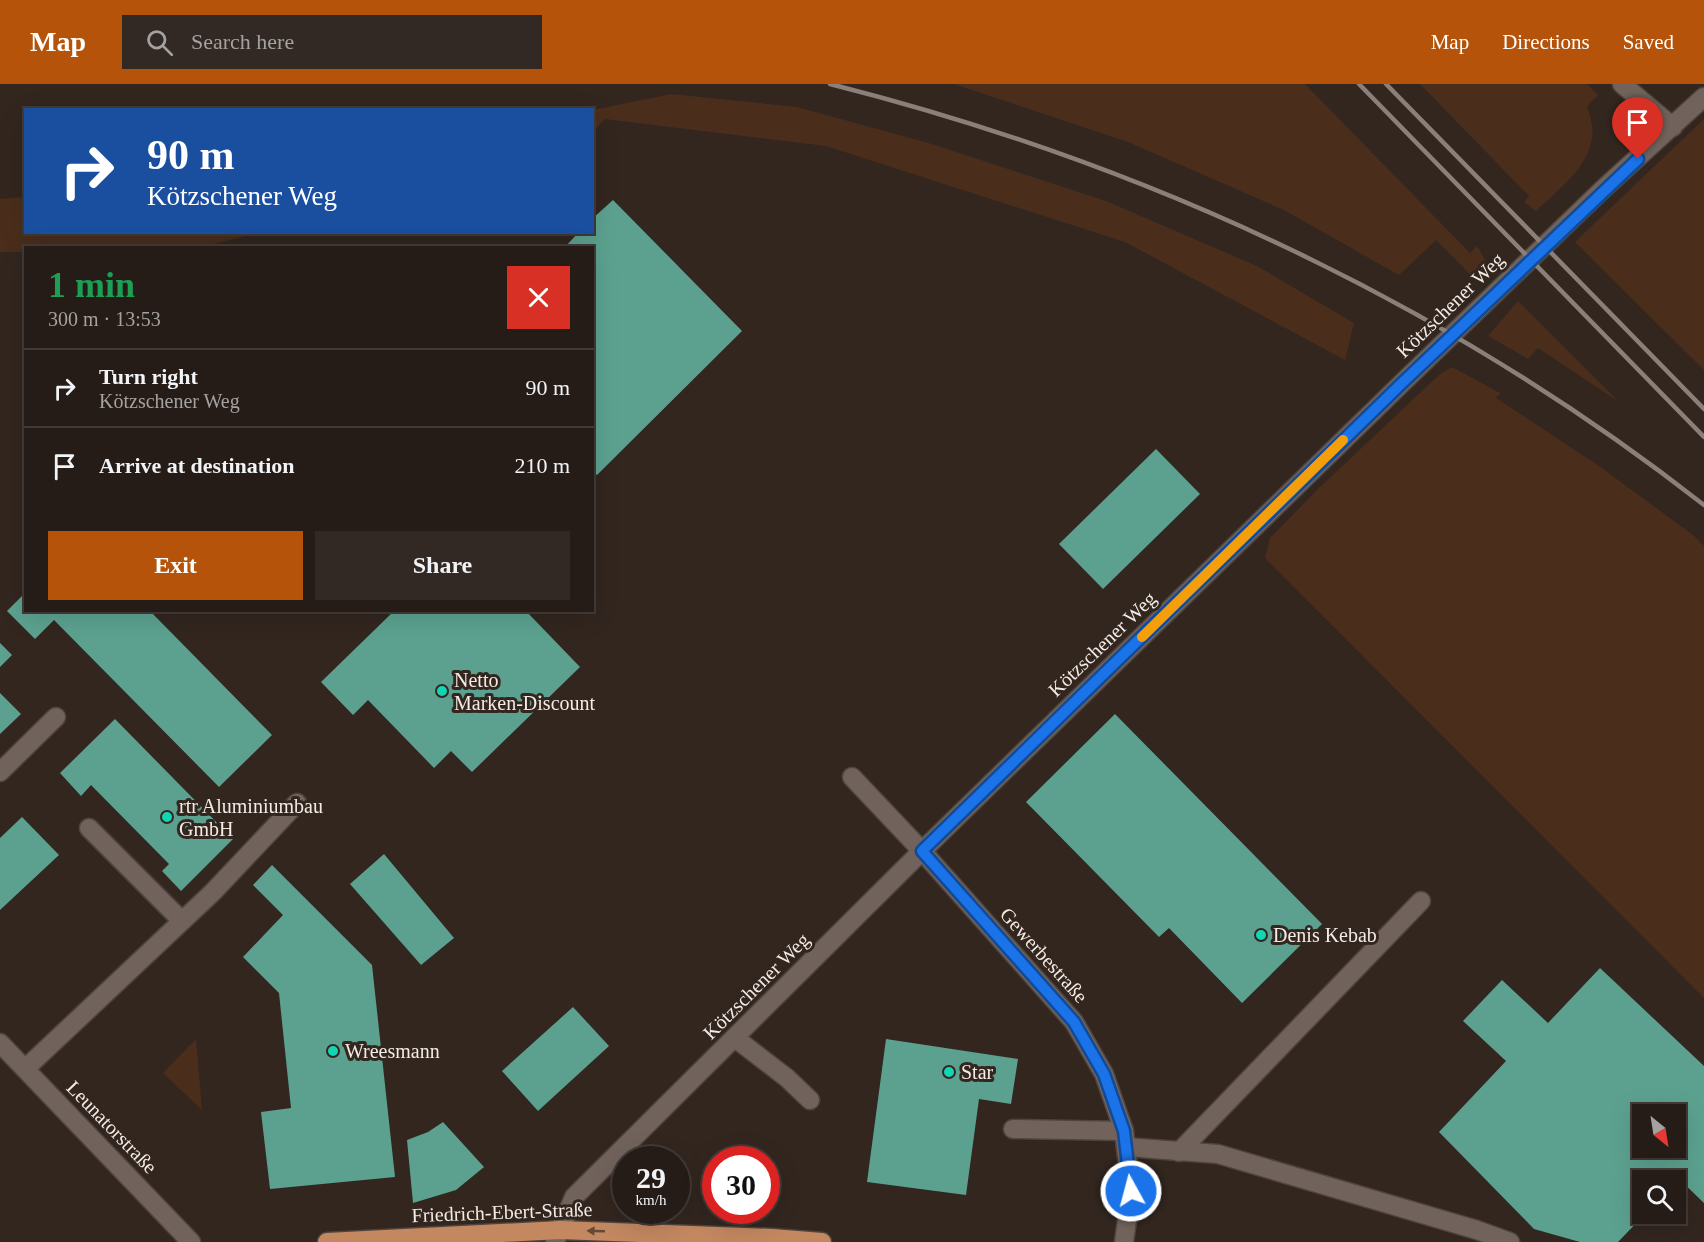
<!DOCTYPE html>
<html lang="en">
<head>
<meta charset="utf-8">
<style>
  :root { --surface:#261c17; --page:#322924; --text:#f1f3f6; --muted:#a4a1a1; --line:#423a36; --accent:#b45309 }
  body { margin:0; font-family:"Times New Roman",serif; background:var(--page); color:var(--text); height:100vh; display:flex; flex-direction:column; font-size:22px; white-space:nowrap }
  * { box-sizing:border-box; margin:0 }
  p { font-size:20px; color:var(--muted) }
  .icon { flex:none; width:33px; height:33px; fill:none; stroke:currentColor; stroke-width:2; stroke-linecap:round; stroke-linejoin:round }
  .map { position:relative; flex:1; overflow:hidden }
  .details { position:absolute; left:24px; top:162px; width:570px; height:366px; display:flex; flex-direction:column; background:var(--surface); border-radius:0px; box-shadow:0 6px 24px #0002,0 0 0 2px var(--line) }
  .details>* { flex:none }
  .top-card { position:absolute; left:24px; top:24px; width:570px; height:126px; border-radius:0px; box-shadow:0 6px 24px #0002,0 0 0 2px var(--line); background:#1a4fa0; color:#fff; overflow:hidden }
  .needle { width:39px; rotate:150deg }
  .buttons { position:absolute; left:1632px; top:1020px; display:grid; gap:12px }
  .buttons a { display:grid; place-items:center; width:54px; height:54px; border-radius:0px; background:var(--surface); box-shadow:0 6px 24px #0002,0 0 0 2px var(--line); font-size:30px }
  .speed { position:absolute; left:612px; top:1062px; display:flex; gap:12px; font-size:30px; font-weight:700; text-align:center }
  .speed>* { display:grid; place-content:center; width:78px; height:78px; border-radius:50%; background:var(--surface); box-shadow:0 6px 24px #0002,0 0 0 2px var(--line); line-height:1 }
  .speed small { font-size:15px; font-weight:400 }
  .speed .limit { border:9px solid #d22; background:#fff; color:#111 }
  .pin { position:absolute; display:grid; place-items:center; width:51px; height:51px; color:#fff; margin:-62px -26px; border-radius:50% 50% 50% 0; rotate:-45deg; box-shadow:0 0 6px #0007 }
  .pin .icon { rotate:45deg }
  .me { position:absolute; width:66px; margin:-33px; rotate:353deg; stroke-linejoin:round; filter:drop-shadow(0 0 4px #0008) }
  .turn { display:flex; align-items:center; gap:21px; height:126px; padding:0 24px; font-size:27px }
  .turn .icon { width:78px; height:78px; stroke-width:2.5 }
  .turn b { display:block; font-size:42px; line-height:51px }
  .round { display:grid; place-items:center; flex:none; width:63px; height:63px; border-radius:0px; background:var(--page) }
  .head { display:flex; align-items:center; justify-content:space-between; height:102px; padding:0 24px }
  h1 { font-size:36px; font-weight:800; line-height:45px; color:#1e9e55 }
  .primary-button { display:flex; gap:12px; margin-top:auto; padding:12px 24px }
  .primary-button a { flex:1; height:69px; border-radius:0px; background:var(--accent); color:#fff; font-size:24px; font-weight:800; line-height:69px; text-align:center }
  .primary-button a+a { background:var(--page); color:var(--text) }
  ul { padding:0; list-style:none }
  li { display:flex; align-items:center; gap:18px; height:78px; padding:0 24px; border-top:2px solid var(--line) }
  li div { flex:1 }
  li b { display:block; font-size:22px }
  li em { font-style:normal }
  header { display:flex; align-items:center; gap:36px; box-sizing:border-box; height:84px; padding:0 30px; background:var(--accent); color:#fff }
  header strong { font-size:28px }
  nav { display:flex; gap:33px; margin-inline-start:auto; font-size:21px }
  .search { width:420px; height:54px; background:var(--page); display:flex; align-items:center; gap:15px; box-sizing:border-box; padding:0 21px; border-radius:0px; color:var(--muted); font-size:22px }
  .map>svg:first-child { display:block }
  .green { fill:#4a2e1b }
  .building { fill:#5ca18f; fill-rule:evenodd }
  .lines { fill:none; stroke-linecap:round; stroke-linejoin:round }
  .minor-casing { stroke:#4e443d; stroke-width:21 }
  .major-casing { stroke:#4e443d; stroke-width:21 }
  .minor { stroke:#71635b; stroke-width:18 }
  .major { stroke:#c38860; stroke-width:18 }
  .rail { stroke:#8a7f79; stroke-width:4.5 }
  .oneway { fill:#654836 }
  .route-casing { stroke:#114b97; stroke-width:15 }
  .route { stroke:#1a73e8; stroke-width:10 }
  .slow { stroke:#f59e0b; stroke-width:10 }
  .poi-dot { fill:#12d5b4; stroke:#32261f; stroke-width:2 }
  .labels { text-anchor:middle; stroke-width:6; stroke-linejoin:round; paint-order:stroke }
  .street-label { font-size:20px; fill:#f4ebe6; stroke:#32261f }
  .poi-label { font-size:20px; fill:#f4ebe6; stroke:#32261f; text-anchor:start }
</style>
</head>
<body>
<header>
<strong>Map</strong>
<div class="search"><svg class="icon" aria-label="search" viewBox="0 0 24 24"><circle cx="10" cy="10" r="6"/><path d="M15 15l6 6"/></svg>Search here</div>
<nav><a>Map</a><a>Directions</a><a>Saved</a></nav>
</header>
<div class="map">
<svg width="1704" height="1158" viewBox="0 0 1704 1158">
  <rect width="100%" height="100%" fill="#32261f"/>
  <g class="green">
    <path d="M954 0H1305L1470 169 1477 162 1486 177 1472 192 1436 156 1399 191 1284 126 1128 58Z"/>
    <path d="M1420 0H1587L1598 11 1587 22C1590 32 1594 43 1592 54 1588 84 1557 107 1536 127L1524 118 1529 112Z"/>
    <path d="M671 10 797 23 932 60 1106 117 1257 182 1354 239 1345 276 1125 158 826 62 605 35 593 47V26Z"/>
    <path d="M1704 35V286L1575 158Z"/>
    <path d="M25 113 26 148 258 149 201 163 26 164 25 168H0V115Z"/>
    <path d="M1518 217 1619 318 1538 264 1528 275 1488 252Z"/>
    <path d="M1452 283 1500 309 1496 314 1599 382 1693 451 1704 462V914L1265 474 1270 454 1318 405 1440 290Z"/>
    <path d="M196 955 202 1026 163 989Z"/>
  </g>
  <g class="building">
    <path d="M613 116 742 247 597 391 592 386V164H564L579 148H592V135Z"/>
    <path d="M1156 365 1200 410 1103 505 1059 460Z"/>
    <path d="M26 508V526H149L272 651 219 703 54 536 35 555 7 527Z"/>
    <path d="M395 526H525L580 583 472 688 451 667 434 684 368 616 353 631 321 598Z"/>
    <path d="M0 559 12 571 0 583Z"/>
    <path d="M0 609 21 630 0 650Z"/>
    <path d="M1115 630 1322 840 1242 919 1169 844 1159 853 1026 718Z"/>
    <path d="M115 635 233 755 181 807 162 787 169 780 91 701 81 712 60 689Z"/>
    <path d="M22 733 59 771 0 826V754Z"/>
    <path d="M384 770 454 854 421 881 350 800Z"/>
    <path d="M272 781 372 881 395 1093 270 1105 261 1028 291 1024 279 909 243 873 283 831 253 801Z"/>
    <path d="M1600 884 1704 982V1119L1678 1094 1676 1096H1642V1130H1645L1618 1158H1580L1534 1145 1439 1048 1506 977 1463 937 1502 896 1548 939ZM1642 1030H1676V1064H1642Z"/>
    <path d="M573 923 609 962 538 1027 502 987Z"/>
    <path d="M886 955 1018 975 1011 1020 979 1015 966 1111 867 1098Z"/>
    <path d="M443 1038 484 1083 456 1106 413 1119 407 1056 428 1048Z"/>
  </g>
  <g class="lines">
    <defs>
      <g id="minor">
        <path d="M1622 0 1673 43"/>
        <path d="M0 688 56 633"/>
        <path d="M852 693 922 767 1074 938 1104 990 1124 1047 1131 1107 1124 1158"/>
        <path d="M89 744 182 837"/>
        <path d="M735 954 787 994 810 1016"/>
        <path d="M0 959 191 1158"/>
        <path d="M25 985 213 808 297 719"/>
        <path d="M1013 1045 1124 1047"/>
        <path d="M1126 1063 1218 1070 1477 1146 1510 1158"/>
        <path d="M1179 1068 1421 817"/>
        <path d="M555 1158 574 1113 922 767 1401 300 1602 106 1704 13"/>
      </g>
      <path id="major" d="M327 1158 560 1146 772 1154 822 1158"/>
    </defs>
    <use href="#minor" class="minor-casing"/>
    <use href="#major" class="major-casing"/>
    <use href="#minor" class="minor"/>
    <use href="#major" class="major"/>
    <g class="rail">
      <path d="M830 0C1147 80 1446 219 1704 421"/>
      <path d="M1359 0 1704 353"/>
      <path d="M1386 0 1704 325"/>
    </g>
  </g>
  <defs><path id="oneway-solid" d="M-6-.8H1V-3.2L6.5 0L1 3.2V.8H-6Z" transform="scale(1.5)"/></defs>
  <use class="oneway" href="#oneway-solid" transform="translate(596 1147) rotate(-178)"/>
  <g class="lines">
    <defs>
      <path id="route" d="M1131 1107 1124 1047 1104 990 1074 938 922 767 1401 300 1638 75"/>
    </defs>
    <use href="#route" class="route-casing"/>
    <use href="#route" class="route"/>
    <path class="slow" d="M1142 553 1343 356"/>
  </g>
  <g class="poi-dot">
    <circle cx="442" cy="607" r="6"/>
    <circle cx="167" cy="733" r="6"/>
    <circle cx="1261" cy="851" r="6"/>
    <circle cx="333" cy="967" r="6"/>
    <circle cx="949" cy="988" r="6"/>
  </g>
  <g class="labels">
    <g class="street-label">
      <text transform="translate(1450 221) rotate(-44)" y="7">Kötzschener Weg</text>
      <text transform="translate(1102 560) rotate(-44)" y="7">Kötzschener Weg</text>
      <text transform="translate(1044 871) rotate(48)" y="7">Gewerbestraße</text>
      <text transform="translate(756 902) rotate(-45)" y="7">Kötzschener Weg</text>
      <text transform="translate(112 1043) rotate(46)" y="7">Leunatorstraße</text>
      <text transform="translate(502 1128) rotate(-2)" y="7">Friedrich-Ebert-Straße</text>
    </g>
    <g class="poi-label">
      <text x="454" y="603">Netto<tspan x="454" dy="23">Marken-Discount</tspan></text>
      <text x="179" y="729">rtr Aluminiumbau<tspan x="179" dy="23">GmbH</tspan></text>
      <text x="1273" y="858">Denis Kebab</text>
      <text x="345" y="974">Wreesmann</text>
      <text x="961" y="995">Star</text>
    </g>
  </g>
</svg>
<div class="buttons">
<a><svg class="needle" viewBox="-14 -14 28 28"><path d="M0-13l5 13h-10z" fill="#e53935"/><path d="M0 13l5-13h-10z" fill="#a4a1a1"/></svg></a>
<a><svg class="icon" aria-label="search" viewBox="0 0 24 24"><circle cx="10" cy="10" r="6"/><path d="M15 15l6 6"/></svg></a>
</div>
<div class="speed"><div>29<small>km/h</small></div><div class="limit">30</div></div>
<div class="pin" style="left:1638px;top:75px;background:#d93025"><svg class="icon" aria-label="arrive" viewBox="0 0 24 24"><path d="M6 21V4h12l-3 4 3 4H6"/></svg></div>
<svg class="me" style="left:1131px;top:1107px" viewBox="-20 -20 40 40"><circle r="17" fill="#1a73e8" stroke="#fff" stroke-width="3"/><path d="M0-11L8 9 0 5-8 9z" fill="#fff"/></svg>
<div class="top-card">
<div class="turn"><svg class="icon" aria-label="right" viewBox="0 0 24 24"><path d="M7 20v-9h11M14 6l5 5-5 5"/></svg><div><b>90 m</b>Kötzschener Weg</div></div>
</div>
<section class="details">
<div class="head"><div><h1>1 min</h1><p>300 m · 13:53</p></div><a class="round" style="background:#d93025;color:#fff"><svg class="icon" aria-label="close" viewBox="0 0 24 24"><path d="M6 6l12 12M18 6L6 18"/></svg></a></div>
<ul>
<li><svg class="icon" aria-label="right" viewBox="0 0 24 24"><path d="M7 20v-9h11M14 6l5 5-5 5"/></svg><div><b>Turn right</b><p>Kötzschener Weg</p></div><em>90 m</em></li>
<li><svg class="icon" aria-label="arrive" viewBox="0 0 24 24"><path d="M6 21V4h12l-3 4 3 4H6"/></svg><div><b>Arrive at destination</b></div><em>210 m</em></li>
</ul>
<div class="primary-button"><a>Exit</a><a>Share</a></div>
</section>
</div>
</body>
</html>
